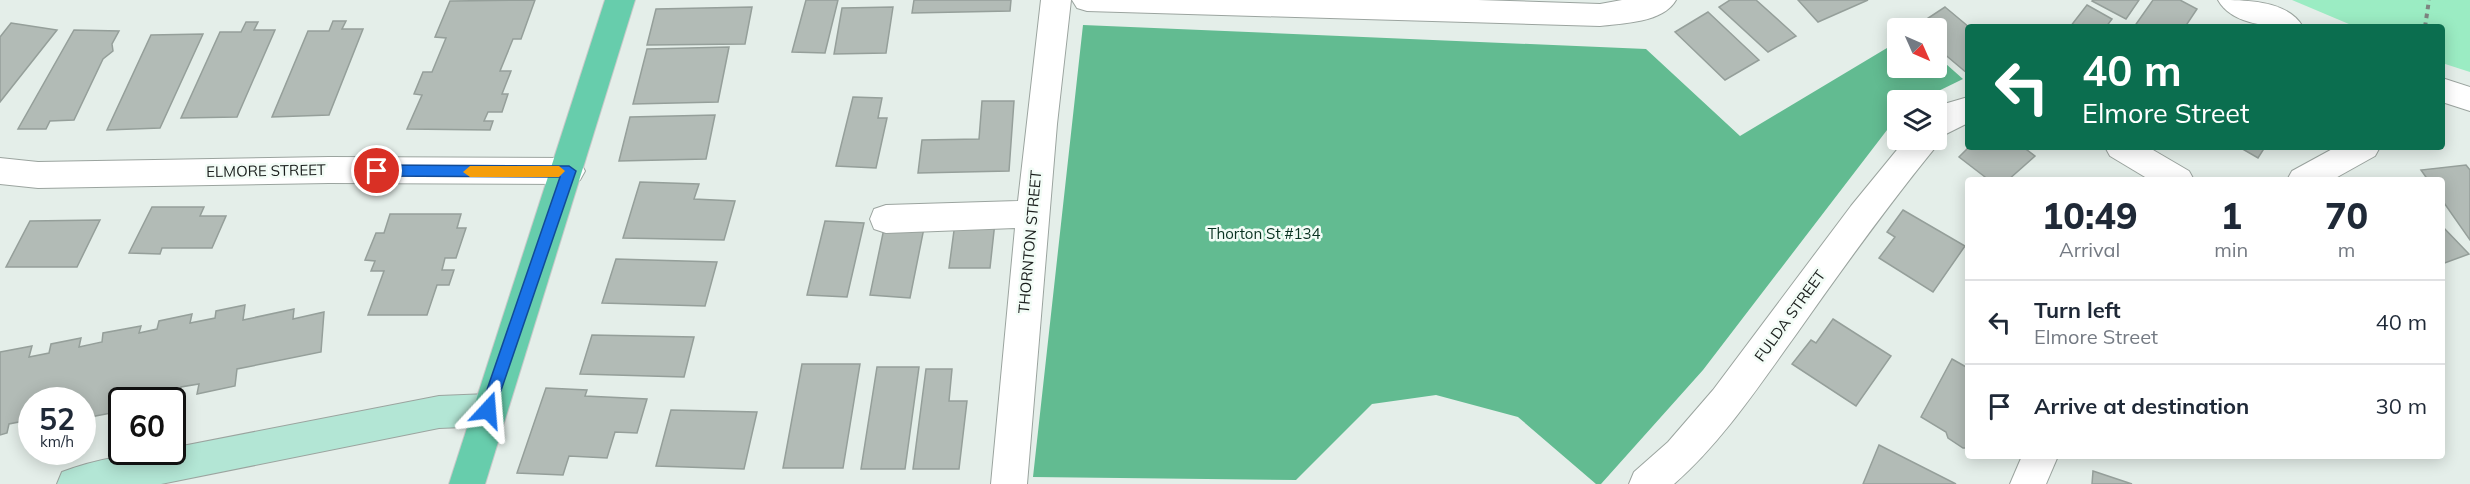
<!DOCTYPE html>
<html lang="en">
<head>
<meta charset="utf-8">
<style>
  :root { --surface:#fff; --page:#f2f2f3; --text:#1f2937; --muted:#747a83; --line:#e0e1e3 }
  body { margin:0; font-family:Mulish,sans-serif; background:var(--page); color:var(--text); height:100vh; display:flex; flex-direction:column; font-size:22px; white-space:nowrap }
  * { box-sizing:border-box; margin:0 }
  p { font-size:20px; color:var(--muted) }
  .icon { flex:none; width:33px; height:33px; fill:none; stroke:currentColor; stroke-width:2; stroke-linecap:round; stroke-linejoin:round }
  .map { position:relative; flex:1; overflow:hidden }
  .details { position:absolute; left:1965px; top:177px; width:480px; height:282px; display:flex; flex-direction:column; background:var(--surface); border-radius:6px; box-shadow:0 3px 15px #0003 }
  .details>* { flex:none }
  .hud { position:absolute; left:1965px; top:24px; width:480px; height:126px; border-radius:6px; box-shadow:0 3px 15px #0003; background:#0b6e4f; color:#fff; overflow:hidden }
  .needle { width:39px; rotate:135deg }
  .controls { position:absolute; left:1887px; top:18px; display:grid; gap:12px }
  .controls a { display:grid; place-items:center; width:60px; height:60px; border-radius:6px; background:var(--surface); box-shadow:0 3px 15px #0003; font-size:30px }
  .speed { position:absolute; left:18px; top:387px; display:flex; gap:12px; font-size:30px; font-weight:700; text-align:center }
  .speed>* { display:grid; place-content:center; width:78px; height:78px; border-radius:50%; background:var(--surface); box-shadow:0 3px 15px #0003; line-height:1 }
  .speed small { font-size:15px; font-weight:400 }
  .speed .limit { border:3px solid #111; border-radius:9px; background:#fff; color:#111 }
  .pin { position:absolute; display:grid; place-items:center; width:51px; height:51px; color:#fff; margin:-26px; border:3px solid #fff; border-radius:50%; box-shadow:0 2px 6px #0007 }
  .me { position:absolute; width:66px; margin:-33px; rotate:19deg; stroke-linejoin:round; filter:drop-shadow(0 0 4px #0008) }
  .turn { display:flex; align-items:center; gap:21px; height:126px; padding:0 18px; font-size:27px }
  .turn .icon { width:78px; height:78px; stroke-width:2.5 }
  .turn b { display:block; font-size:42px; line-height:51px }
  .eta { display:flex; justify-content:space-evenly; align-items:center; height:102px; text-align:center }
  .eta b { font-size:36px; font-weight:800; line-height:42px }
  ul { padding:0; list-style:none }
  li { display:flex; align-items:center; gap:18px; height:84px; padding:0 18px; border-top:2px solid var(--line) }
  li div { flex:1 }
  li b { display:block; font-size:22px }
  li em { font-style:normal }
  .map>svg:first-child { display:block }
  .green { fill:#9becc3 }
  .forest { fill:#62bb91 }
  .building { fill:#b2bbb6; stroke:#959f9a; stroke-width:1.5 }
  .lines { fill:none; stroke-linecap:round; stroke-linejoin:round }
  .minor-casing { stroke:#9ba49f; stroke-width:2 }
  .secondary-casing { stroke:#9ba49f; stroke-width:2 }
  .primary-casing { stroke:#c8c9c9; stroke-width:2 }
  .path { stroke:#7d8480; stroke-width:4; stroke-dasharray:4.5 4.5; stroke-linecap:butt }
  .minor { fill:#fff; fill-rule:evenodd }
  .secondary { fill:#b3e6d5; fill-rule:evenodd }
  .primary { fill:#67cdac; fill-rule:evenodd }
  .route { fill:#1a73e8; stroke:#114b97; stroke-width:1.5 }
  .slow { fill:#f59e0b }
  .labels { text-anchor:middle; stroke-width:5; stroke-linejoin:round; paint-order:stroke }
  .street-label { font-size:15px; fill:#1a1e1c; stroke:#f2fcf6 }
  .park-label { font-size:15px; fill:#093221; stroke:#f2fcf6 }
</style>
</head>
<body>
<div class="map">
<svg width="2470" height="484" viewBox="0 0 2470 484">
  <rect width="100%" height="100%" fill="#e4eee9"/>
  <path class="green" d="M2292 0H2470V72L2442 63V27H2356Z"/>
  <path class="forest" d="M1083 25 1646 49 1740 136 1897 42 1898 68H1936L1937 56 1963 79 1920 100H1898L1897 117 1703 370 1601 484H1596L1518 417 1436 395 1372 404 1296 480 1033 477Z"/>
  <g class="building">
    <path d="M535 0 521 39H513L500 71H511L502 94H508L502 112H488L484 121H493L490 130 407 129 422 95 414 94 423 72H432L446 38 435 37 450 1Z"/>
    <path d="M806 0H838L825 53 792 52Z"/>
    <path d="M914 0H1011L1010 11 912 13Z"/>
    <path d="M1730 0H1756L1796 36 1768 52 1719 7Z"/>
    <path d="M1798 0H1868L1818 22Z"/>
    <path d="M2139 0 2126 19 2092 1 2093 0Z"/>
    <path d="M2153 0H2180L2197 9 2185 27H2134Z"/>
    <path d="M2087 5 2112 19 2106 27H2070Z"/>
    <path d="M752 7 745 44 647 45 656 9Z"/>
    <path d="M893 7 886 53 834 54 842 8Z"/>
    <path d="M1945 7 1969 27 1968 74 1936 47V28H1913Z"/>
    <path d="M1708 12 1759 60 1725 80 1675 32Z"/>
    <path d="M333 21H346L342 29H363L329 115 272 117 308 31H329Z"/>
    <path d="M246 22H258L254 30H275L237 117 181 118 220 32H241Z"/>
    <path d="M11 23 57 30 0 102V37Z"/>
    <path d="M74 30 119 31 112 44 113 51 103 59 74 120 50 121 46 129H18Z"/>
    <path d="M203 34 160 128 107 130 151 35Z"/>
    <path d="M729 47 718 102 633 104 647 49Z"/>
    <path d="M853 97 882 98 878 118H887L876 168 836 166Z"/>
    <path d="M982 101H1014L1009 171 918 173 922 140 979 139Z"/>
    <path d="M715 115 706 159 619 161 630 117Z"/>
    <path d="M1969 147H2023L2035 156 2008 180H1989L1959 157Z"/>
    <path d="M2239 147H2265L2258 158Z"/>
    <path d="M2466 165 2470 170V240L2442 200V180H2428L2421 170Z"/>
    <path d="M640 182 699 184 694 199 735 201 724 240 623 238Z"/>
    <path d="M152 207H204L200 216H226L212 248H162L160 254 129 253Z"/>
    <path d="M1903 210 1965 246 1933 292 1879 258 1895 237 1887 232Z"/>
    <path d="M390 214H461L457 228H466L456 258H445L442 270H454L449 285H437L427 315H368L384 271H371L375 261 365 260 376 233H384Z"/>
    <path d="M886 219 925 223 910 298 870 295Z"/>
    <path d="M100 220 77 267H6L30 221Z"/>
    <path d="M825 221 864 223 847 297 807 295Z"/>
    <path d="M995 222 990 268H949L955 223Z"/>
    <path d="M2442 226 2469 254 2442 264Z"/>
    <path d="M616 259 717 262 705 306 602 303Z"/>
    <path d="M245 305 243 320 294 309 293 319 324 312 321 352 237 369 235 386 197 394 199 384 181 387 180 399 171 400H142L143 395 126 399 122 400V411L85 418 87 407 82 408V400H32V429L27 430 29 420 9 424 7 433 0 435V352L32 346 29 357 49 353 51 344 81 338 79 347 102 342 103 333 141 326 139 333 157 329 159 321 192 314 190 323 215 318 216 311Z"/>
    <path d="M1833 319 1891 356 1856 406 1792 364 1811 340 1816 343Z"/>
    <path d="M592 335 694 337 684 377 580 374Z"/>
    <path d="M1952 359 1968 368V448H1963L1948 438 1946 432 1921 417Z"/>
    <path d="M802 364H860L843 468H783Z"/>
    <path d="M877 367H919L905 469H861Z"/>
    <path d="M926 369H952L949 401H967L959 469H913Z"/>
    <path d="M546 388 587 390 585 396 647 399 637 433 615 432 607 458 569 456 563 475 517 473Z"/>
    <path d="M671 410 757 412 744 469 656 466Z"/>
    <path d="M1879 445 1956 484H1863Z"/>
    <path d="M2093 471 2132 484H2092Z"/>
  </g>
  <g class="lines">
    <defs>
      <g id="minor">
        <path d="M1041 0H1071L1057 124 1027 484H991L1015 228 886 233 874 229 870 219 874 209 886 205 1018 201Z"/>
        <path d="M1072 0H1478L1600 4 1622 0H1676C1663 23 1623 23 1600 26L1087 11 1077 8Z"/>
        <path d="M2218 0C2245 0 2288 0 2303 27 2276 27 2233 27 2218 0Z"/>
        <path d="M2442 78 2470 87V111L2442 102Z"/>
        <path d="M1968 97V123L1938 138 1934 149C1885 209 1840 272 1795 336 1758 387 1722 442 1674 484H1629L1634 472 1668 442 1713 390 1851 206 1905 140H1936V109L1944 104Z"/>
        <path d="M2105 147H2148L2189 171 2194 180H2150L2110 156Z"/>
        <path d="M2336 147H2380L2375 156 2332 180H2287L2292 171Z"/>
        <path d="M329 157 569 158 580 162 585 171 580 180 569 184 329 183 38 188 0 184V158L38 162Z"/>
        <path d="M2022 456H2058L2046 484H2010Z"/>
      </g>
      <path id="secondary" d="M488 394 501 398 506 410 501 422 488 426 439 428 161 484H57L62 472C95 459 137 452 172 452V448L439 396Z"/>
      <path id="primary" d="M605 0H635L485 484H449Z"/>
    </defs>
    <use href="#minor" class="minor-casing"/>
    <use href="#secondary" class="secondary-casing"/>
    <use href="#primary" class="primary-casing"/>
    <path class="path" d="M2425 27 2429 0"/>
    <use href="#minor" class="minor"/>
    <use href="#secondary" class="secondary"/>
    <use href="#primary" class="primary"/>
  </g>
  <path class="route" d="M377 165 569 166 576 171 493 414 488 416 480 410 560 177 377 176 370 171Z"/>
  <path class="slow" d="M470 166H559L565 171 559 177H470L463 172Z"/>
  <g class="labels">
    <g class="street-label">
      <text transform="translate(266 171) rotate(-1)" y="5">ELMORE STREET</text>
      <text transform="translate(1030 242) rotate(-85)" y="5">THORNTON STREET</text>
      <text transform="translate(1790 316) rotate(-54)" y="5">FULDA STREET</text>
    </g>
    <g class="park-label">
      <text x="1264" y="239">Thorton St #134</text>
    </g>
  </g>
</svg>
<div class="controls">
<a><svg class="needle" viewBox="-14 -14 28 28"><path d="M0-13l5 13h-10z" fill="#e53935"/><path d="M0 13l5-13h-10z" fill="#747a83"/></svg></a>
<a><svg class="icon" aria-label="layers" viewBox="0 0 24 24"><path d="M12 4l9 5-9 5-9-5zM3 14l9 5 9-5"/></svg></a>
</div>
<div class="speed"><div>52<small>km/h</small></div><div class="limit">60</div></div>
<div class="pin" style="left:377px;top:171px;background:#d93025"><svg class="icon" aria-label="arrive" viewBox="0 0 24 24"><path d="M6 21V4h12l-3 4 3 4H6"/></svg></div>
<svg class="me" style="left:488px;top:410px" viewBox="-20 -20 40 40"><path d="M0-17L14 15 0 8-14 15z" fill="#1a73e8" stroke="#fff" stroke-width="4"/></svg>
<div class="hud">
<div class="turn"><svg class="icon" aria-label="left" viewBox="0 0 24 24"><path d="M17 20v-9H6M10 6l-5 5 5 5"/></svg><div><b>40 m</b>Elmore Street</div></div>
</div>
<section class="details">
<div class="eta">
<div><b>10:49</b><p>Arrival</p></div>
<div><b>1</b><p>min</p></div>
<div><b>70</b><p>m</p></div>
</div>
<ul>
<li><svg class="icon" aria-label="left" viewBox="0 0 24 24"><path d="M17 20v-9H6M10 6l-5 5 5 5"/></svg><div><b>Turn left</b><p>Elmore Street</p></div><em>40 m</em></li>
<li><svg class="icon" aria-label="arrive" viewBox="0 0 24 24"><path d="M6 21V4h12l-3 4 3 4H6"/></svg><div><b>Arrive at destination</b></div><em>30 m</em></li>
</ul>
</section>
</div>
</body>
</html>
